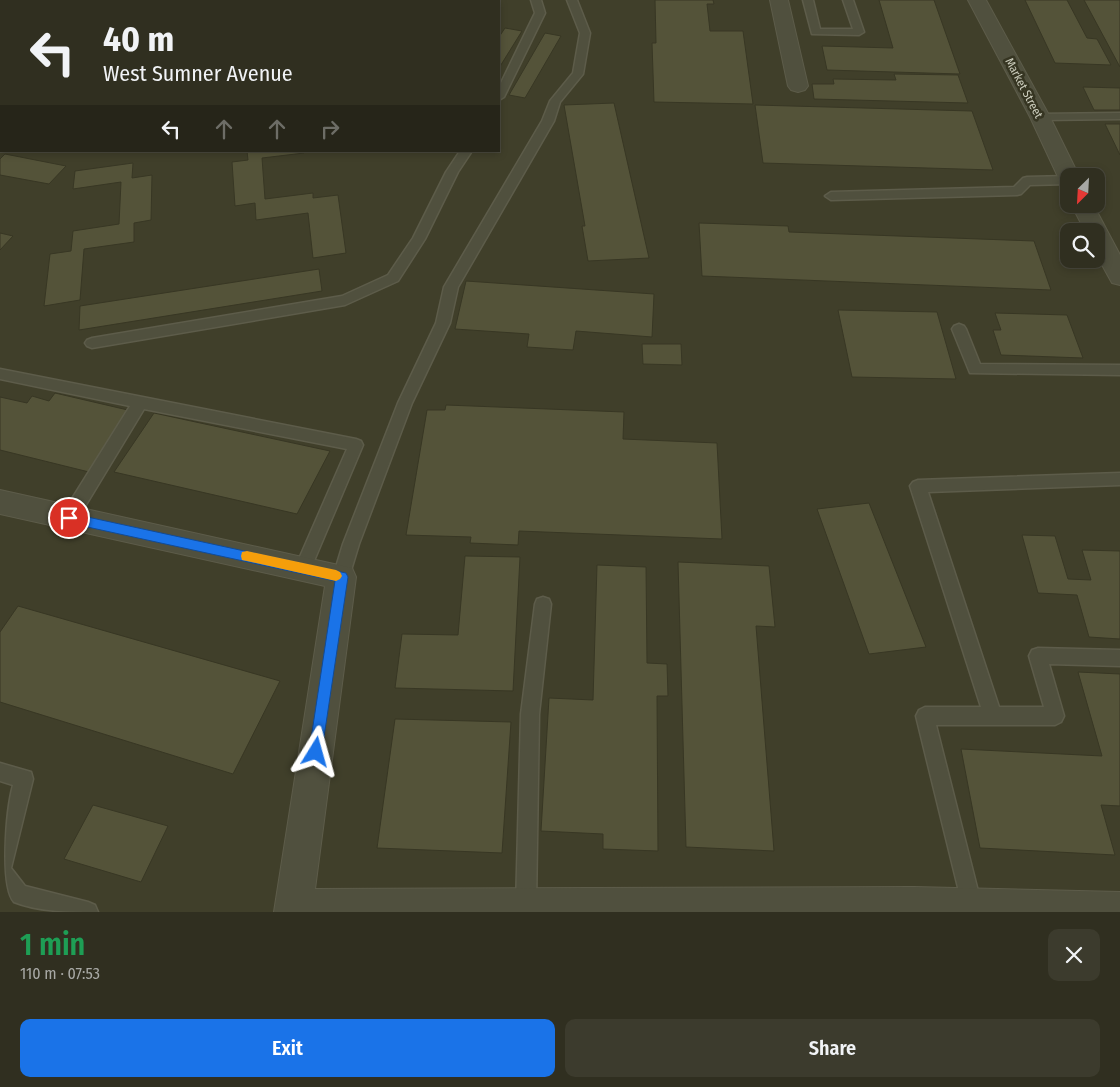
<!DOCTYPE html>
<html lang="en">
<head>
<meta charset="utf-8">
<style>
  :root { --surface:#302f20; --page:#3c3b2d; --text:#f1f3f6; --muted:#a8a9a5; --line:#4b4a3e; --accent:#1a73e8 }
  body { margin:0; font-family:"Fira Sans Condensed",sans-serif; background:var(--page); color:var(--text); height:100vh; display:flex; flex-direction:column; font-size:19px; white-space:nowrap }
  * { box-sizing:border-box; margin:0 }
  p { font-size:16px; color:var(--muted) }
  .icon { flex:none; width:28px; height:28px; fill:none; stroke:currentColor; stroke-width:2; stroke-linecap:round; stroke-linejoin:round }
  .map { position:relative; height:912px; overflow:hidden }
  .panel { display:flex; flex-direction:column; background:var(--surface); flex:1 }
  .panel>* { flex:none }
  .hud { position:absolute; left:0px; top:0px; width:500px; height:152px; box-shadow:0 2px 8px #0003,0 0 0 1px var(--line); background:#302f20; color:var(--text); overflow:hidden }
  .needle { width:32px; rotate:204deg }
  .buttons { position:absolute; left:1060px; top:168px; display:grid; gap:10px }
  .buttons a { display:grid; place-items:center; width:45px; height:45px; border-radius:10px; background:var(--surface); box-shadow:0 2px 8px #0003,0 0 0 1px var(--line); font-size:25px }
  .pin { position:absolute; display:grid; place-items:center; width:42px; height:42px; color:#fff; margin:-21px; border:2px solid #fff; border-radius:50%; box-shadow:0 1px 5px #0007 }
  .me { position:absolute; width:55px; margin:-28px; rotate:8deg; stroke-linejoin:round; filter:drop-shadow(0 0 4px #0008) }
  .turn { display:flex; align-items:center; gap:18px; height:105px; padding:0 20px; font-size:22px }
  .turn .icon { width:65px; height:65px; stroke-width:2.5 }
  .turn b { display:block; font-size:35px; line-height:42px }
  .lanes { display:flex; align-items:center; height:48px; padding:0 20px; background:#0003; justify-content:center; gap:25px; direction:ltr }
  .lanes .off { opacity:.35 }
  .round { display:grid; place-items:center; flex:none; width:52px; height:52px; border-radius:10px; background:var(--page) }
  .summary { display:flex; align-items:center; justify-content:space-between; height:85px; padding:0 20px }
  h1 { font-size:30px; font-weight:600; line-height:38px; color:#1e9e55 }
  .button { display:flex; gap:10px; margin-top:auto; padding:10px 20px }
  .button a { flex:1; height:58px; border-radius:10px; background:var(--accent); color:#fff; font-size:20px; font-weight:600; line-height:58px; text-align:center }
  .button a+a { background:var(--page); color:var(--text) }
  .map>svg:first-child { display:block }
  .building { fill:#545339; stroke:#383724 }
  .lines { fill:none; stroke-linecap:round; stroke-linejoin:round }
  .lane-casing { stroke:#5d5c4a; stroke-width:3 }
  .street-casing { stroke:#5d5c4a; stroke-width:2 }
  .lane { fill:#50503e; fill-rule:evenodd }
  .street { fill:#50503e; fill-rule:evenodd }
  .route { fill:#1a73e8; stroke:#114b97 }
  .slow { fill:#f59e0b }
  .labels { text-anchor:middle; stroke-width:5; stroke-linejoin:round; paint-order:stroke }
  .far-street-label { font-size:12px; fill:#cacbbb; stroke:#363522 }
</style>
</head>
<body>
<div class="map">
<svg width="1120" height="912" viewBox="0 0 1120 912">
  <rect width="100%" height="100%" fill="#403f2a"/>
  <g class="building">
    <path d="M655 0H713L714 4H707L710 31H743L753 104 654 102 652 43H656Z"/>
    <path d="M879 0H934L960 74 827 70 822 46 893 48Z"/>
    <path d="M1025 0H1067L1087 38 1097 39 1111 65 1055 63Z"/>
    <path d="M1084 0H1120V67Z"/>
    <path d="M505 28 522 31 499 68V37Z"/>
    <path d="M545 33 561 36 525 98 509 95Z"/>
    <path d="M894 74 958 75 968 103 814 99 812 84H834L833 79 896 80Z"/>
    <path d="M1083 87 1120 88V110H1094Z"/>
    <path d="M614 103 649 258 588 261 582 226H585L564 105Z"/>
    <path d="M755 105 972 111 993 170 763 163Z"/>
    <path d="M1105 124H1120V155Z"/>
    <path d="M247 151H304V153L262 158 265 199 313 193V198L338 195 346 253 313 258 308 213 256 220 255 203 235 206 232 162 248 160Z"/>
    <path d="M5 154 66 166 49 184 0 175V159Z"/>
    <path d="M133 163 132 178 152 175 151 220 134 223V242L84 249 80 300 44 306 50 254 71 251 73 231 119 224 121 182 73 189 75 171Z"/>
    <path d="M699 223 788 226 789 232 1034 241 1051 290 702 276Z"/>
    <path d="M0 233 13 236 0 250Z"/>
    <path d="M319 269 322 291 79 330 80 306Z"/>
    <path d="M466 281 654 294 652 337 576 331 573 350 527 347 529 334 455 329Z"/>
    <path d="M838 310 937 312 956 379 852 377Z"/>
    <path d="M995 313 1067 315 1083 358 1001 355 993 330H1001Z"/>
    <path d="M642 344H681L682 365 643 364Z"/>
    <path d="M55 393 132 411 89 472 0 450V397L27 403 32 396 49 401Z"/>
    <path d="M446 405 624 412 623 439 717 443 722 539 519 531 518 545 470 543 471 537 406 535 427 410H445Z"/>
    <path d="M154 413 330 451 297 514 114 472Z"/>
    <path d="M869 503 926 647 869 654 817 509Z"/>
    <path d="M1022 535 1055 536 1068 579 1091 580 1082 550 1120 551V639L1089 637 1077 595 1038 593Z"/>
    <path d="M465 556 520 557 513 691 395 688 402 634 458 635Z"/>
    <path d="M678 562 769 566 775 627 756 626 774 851 686 847Z"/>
    <path d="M597 565 646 567 647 663 667 664 668 696H657L658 851 603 849V834L541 831 549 698 593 700Z"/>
    <path d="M18 606 280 681 233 774 0 702V632Z"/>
    <path d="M1078 672 1120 674V806L1101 805 1115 855 980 848 961 749 1102 756Z"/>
    <path d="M395 719 511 722 502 853 377 848Z"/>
    <path d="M93 805 168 826 141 882 64 859Z"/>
  </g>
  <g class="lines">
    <defs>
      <g id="lane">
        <path d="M531 0H541L545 13 504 97 499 100V87L535 13Z"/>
        <path d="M567 0H577L590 33 583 74 560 102 554 121 458 287 450 323 412 403 359 544 349 577 347 582 341 584 335 582 333 577 343 544 398 403 436 323 444 287 542 121 550 101 573 73 580 33Z"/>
        <path d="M803 0H813L820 29H853L843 0H853L864 32 859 35 812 34Z"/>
        <path d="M1120 113V119L1040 120 1034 117 1040 114Z"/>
        <path d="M460 151H472L458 172 425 239 398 281 345 305 92 348 87 346 85 343 87 340 92 338 342 296 388 275 413 238 446 172Z"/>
        <path d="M1069 176V184L1030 185 1021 194 1017 195 831 200 825 196 831 192 1014 187 1023 178 1027 177Z"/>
        <path d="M959 324 964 326 966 329 980 364 1120 365V375L970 373 952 329 954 326Z"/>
        <path d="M0 369 356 439 361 441 363 445 311 568 309 573 303 575 297 573 295 568 347 449 144 409 75 523 69 524 63 523 61 518 63 513 130 406 0 379Z"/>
        <path d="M1120 473V485L928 492 999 707H1044L1029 656 1032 650 1038 648 1120 650V666L1049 664 1064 716 1061 722 1055 725H936L982 907 980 912H964L916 716 919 710 925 707H981L910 486 913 482 918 480Z"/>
        <path d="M543 597 549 599 551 604 539 714 536 907 534 912H518L516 907 521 714 535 604 537 599Z"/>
        <path d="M0 763 31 772 33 779 11 868 25 886 88 902 95 905 98 912C71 912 39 912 14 902 0 886 6 811 13 785L0 781Z"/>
      </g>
      <g id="street">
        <path d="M770 0H788L808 86 805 90 798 92 791 90 788 86Z"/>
        <path d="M968 0H986L1050 117 1079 176H1069V184L1061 182 1058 177 1030 117Z"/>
        <rect x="0" y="105" width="1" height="12"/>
        <path d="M1071 204H1093L1120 255V285L1112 283 1096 254V231H1085Z"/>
        <path d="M0 490 352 568 356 577 315 889 914 887 1120 892V912H274L325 586 0 514Z"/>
      </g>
    </defs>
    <use href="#lane" class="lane-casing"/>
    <use href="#street" class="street-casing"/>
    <use href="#lane" class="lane"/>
    <use href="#street" class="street"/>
  </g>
  <path class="route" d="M69 513 346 573 348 577 321 757 316 759 311 757 309 752 335 581 69 523 65 521 63 518 65 514Z"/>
  <path class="slow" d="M247 551 336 570 340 572 342 576 340 579 336 581 247 561 242 560 241 556 242 552Z"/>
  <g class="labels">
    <g class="far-street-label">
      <text transform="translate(1024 88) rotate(62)" y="4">Market Street</text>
    </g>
  </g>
</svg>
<div class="buttons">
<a><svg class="needle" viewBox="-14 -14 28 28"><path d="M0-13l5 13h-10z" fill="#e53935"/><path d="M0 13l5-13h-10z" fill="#a8a9a5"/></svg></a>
<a><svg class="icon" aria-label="search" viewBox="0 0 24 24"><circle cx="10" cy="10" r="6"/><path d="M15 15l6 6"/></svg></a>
</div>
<div class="pin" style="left:69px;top:518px;background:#d93025"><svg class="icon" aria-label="arrive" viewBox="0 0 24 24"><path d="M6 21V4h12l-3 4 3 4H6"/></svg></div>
<svg class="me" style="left:316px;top:752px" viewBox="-20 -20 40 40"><path d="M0-17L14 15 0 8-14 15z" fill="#1a73e8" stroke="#fff" stroke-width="4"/></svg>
<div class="hud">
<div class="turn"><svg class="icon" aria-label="left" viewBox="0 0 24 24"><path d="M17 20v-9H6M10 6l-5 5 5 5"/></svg><div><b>40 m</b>West Sumner Avenue</div></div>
<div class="lanes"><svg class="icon" aria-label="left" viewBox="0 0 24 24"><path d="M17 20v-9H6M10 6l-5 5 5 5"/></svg><svg class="icon off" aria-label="ahead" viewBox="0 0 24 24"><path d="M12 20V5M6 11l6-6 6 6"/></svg><svg class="icon off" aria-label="ahead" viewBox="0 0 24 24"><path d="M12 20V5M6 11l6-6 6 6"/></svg><svg class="icon off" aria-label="right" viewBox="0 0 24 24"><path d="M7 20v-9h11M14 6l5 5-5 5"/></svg></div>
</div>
</div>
<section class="panel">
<div class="summary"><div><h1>1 min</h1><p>110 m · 07:53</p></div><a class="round"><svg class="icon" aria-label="close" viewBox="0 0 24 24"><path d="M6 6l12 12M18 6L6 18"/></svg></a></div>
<div class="button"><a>Exit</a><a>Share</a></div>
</section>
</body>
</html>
